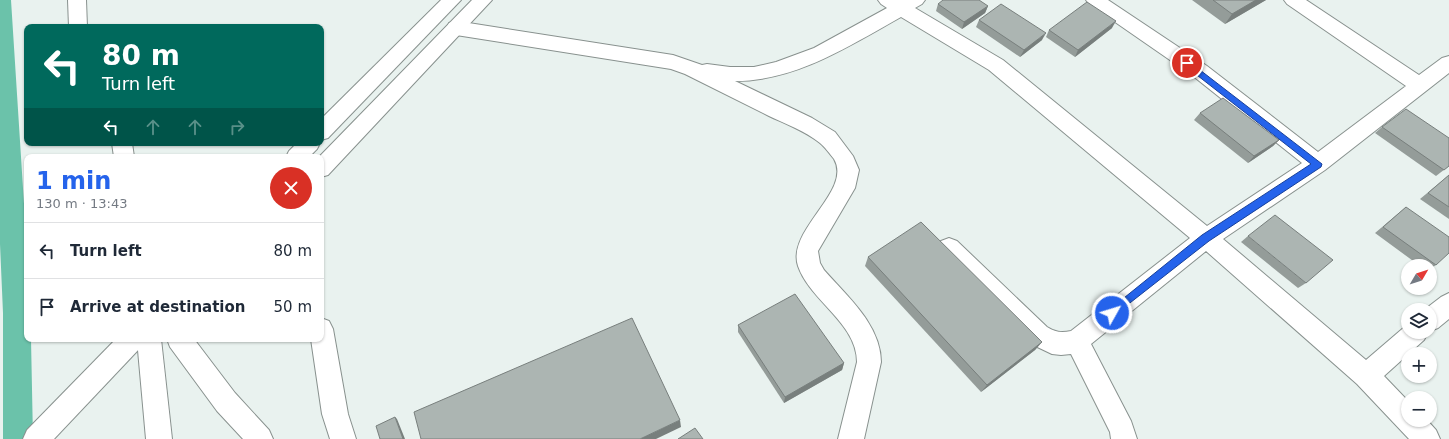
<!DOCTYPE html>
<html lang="en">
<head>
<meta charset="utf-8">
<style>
  :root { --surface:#fff; --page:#f2f2f3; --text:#1f2937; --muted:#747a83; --line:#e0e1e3; --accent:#2563eb }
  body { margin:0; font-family:"DejaVu Sans",sans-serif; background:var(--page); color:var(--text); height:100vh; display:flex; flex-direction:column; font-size:15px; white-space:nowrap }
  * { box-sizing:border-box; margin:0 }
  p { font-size:13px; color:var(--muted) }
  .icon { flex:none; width:22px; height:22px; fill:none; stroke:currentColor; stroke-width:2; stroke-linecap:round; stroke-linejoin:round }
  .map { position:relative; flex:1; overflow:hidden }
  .panel { position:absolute; left:24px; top:154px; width:300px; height:188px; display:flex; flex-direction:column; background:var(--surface); border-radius:8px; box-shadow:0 1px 3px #0004 }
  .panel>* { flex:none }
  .banner { position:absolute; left:24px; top:24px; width:300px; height:122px; border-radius:8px; box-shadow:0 1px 3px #0004; background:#00695c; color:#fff; overflow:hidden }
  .needle { width:26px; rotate:51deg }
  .buttons { position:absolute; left:1401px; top:259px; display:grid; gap:8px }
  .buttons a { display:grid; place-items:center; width:36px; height:36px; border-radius:50%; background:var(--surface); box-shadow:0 1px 3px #0004; font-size:20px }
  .pin { position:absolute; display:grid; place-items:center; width:34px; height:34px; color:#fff; margin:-17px; border:2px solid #fff; border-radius:50%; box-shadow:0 1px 4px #0007 }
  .me { position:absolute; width:44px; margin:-22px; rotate:51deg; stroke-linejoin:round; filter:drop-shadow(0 0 3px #0008) }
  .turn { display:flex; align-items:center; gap:14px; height:84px; padding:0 12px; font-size:18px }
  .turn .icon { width:52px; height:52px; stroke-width:2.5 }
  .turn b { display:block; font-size:28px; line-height:34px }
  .lanes { display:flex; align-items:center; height:38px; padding:0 12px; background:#0003; justify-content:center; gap:20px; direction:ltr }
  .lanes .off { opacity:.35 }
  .round { display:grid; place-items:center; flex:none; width:42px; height:42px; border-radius:21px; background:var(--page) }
  .head { display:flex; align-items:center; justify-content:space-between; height:68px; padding:0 12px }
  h1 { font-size:24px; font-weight:700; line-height:30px; color:var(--accent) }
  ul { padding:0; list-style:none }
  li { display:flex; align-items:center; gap:12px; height:56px; padding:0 12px; border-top:1px solid var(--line) }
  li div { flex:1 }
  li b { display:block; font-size:15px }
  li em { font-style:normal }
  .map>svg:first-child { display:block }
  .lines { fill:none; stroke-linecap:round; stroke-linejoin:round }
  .canal { fill:#6bc2aa; fill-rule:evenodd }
  .street-casing { stroke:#88918e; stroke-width:2 }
  .highway-casing { stroke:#88918e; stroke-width:2 }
  .street { fill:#fff; fill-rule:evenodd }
  .highway { fill:#fff; fill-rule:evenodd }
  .wall { fill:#949c99 }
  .shaded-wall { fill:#787f7d }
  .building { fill:#acb5b2; stroke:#787f7d }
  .route { fill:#2563eb; stroke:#184099 }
</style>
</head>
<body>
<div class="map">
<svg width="1449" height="439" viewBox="0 0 1449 439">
  <rect width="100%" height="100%" fill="#e9f2ef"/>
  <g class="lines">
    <path class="canal" d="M0 0H11L27 251V339H31L33 439H3V313L0 244Z"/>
    <defs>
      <g id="street">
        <path d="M68 0H86L87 27H69Z"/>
        <path d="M878 0H925L922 4 915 8 1003 60 1207 226 1302 163 1193 76 1089 4 1086 0H1108L1207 66 1318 152 1406 86 1287 4 1284 0H1306L1419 75 1442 58 1449 56V73L1325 170 1223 239 1366 360 1408 324V332H1428L1424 340 1384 376 1408 401V420H1427L1436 430 1440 439H1409L1357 384 1206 251 1091 344 1131 421 1137 439H1111L1110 432 1071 354 1061 355 1052 354 1029 343 941 255 938 248 941 241 949 238 957 241 1047 327C1055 332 1061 333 1071 331L1190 238 989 70 901 17C849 46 796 81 735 81L812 118 835 132 853 156 859 170 855 188 818 251 820 263 824 270C847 296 881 325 881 362L864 439H838L857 362C857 323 810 301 798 266 786 230 853 191 834 159 830 154 825 147 820 143 805 131 786 124 769 116 741 102 713 88 685 74L671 69 456 35 449 33 447 28 449 23 456 21 673 55 702 65 707 64 730 67H754L776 62 814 48 887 8 881 4Z"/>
        <path d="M112 143H132L134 157H114Z"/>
        <path d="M1449 293V319L1438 328 1430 331V310H1424L1441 297Z"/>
        <path d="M321 318 329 321 333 329 348 414 356 439H330L322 414 311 339H321Z"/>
        <path d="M137 339H161L172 439H146Z"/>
        <path d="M167 339H194L235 393 269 430 273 439H243L217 411 170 347Z"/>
      </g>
      <g id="highway">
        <path d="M441 0H461L328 138 321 140V119Z"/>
        <path d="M472 0H492L328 175 321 177V157H319Z"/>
        <path d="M297 143H320L317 149 309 157H286L289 151Z"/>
        <path d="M116 339H144L141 347 54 439H23L27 430Z"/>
      </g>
    </defs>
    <use href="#street" class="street-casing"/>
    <use href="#highway" class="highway-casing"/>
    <use href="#street" class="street"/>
    <use href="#highway" class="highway"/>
  </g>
  <g class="wall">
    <path d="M1192 0H1266L1225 24Z"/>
    <path d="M938 4 988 6 985 13 962 29 936 11Z"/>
    <path d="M979 20 1042 40 1020 57 976 27Z"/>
    <path d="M1112 28 1075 57 1046 37 1049 30Z"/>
    <path d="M1200 113 1279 140 1273 146 1248 163 1194 120Z"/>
    <path d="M1382 127 1449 166 1436 176 1375 133Z"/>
    <path d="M1449 175V219L1420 199Z"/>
    <path d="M1406 207 1436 265 1430 269V266H1420L1375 233Z"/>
    <path d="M1248 236 1306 283 1298 288 1241 242Z"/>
    <path d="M868 257 1042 342 1035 350 981 392 865 266Z"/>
    <path d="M738 325 844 363 842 370 784 403 738 332Z"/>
  </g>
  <g class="shaded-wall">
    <path d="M1256 0H1266L1225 24 1232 14Z"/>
    <path d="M988 6 985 13 962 29 964 22Z"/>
    <path d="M1116 21 1112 28 1075 57 1078 50Z"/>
    <path d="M1046 33 1042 40 1020 57 1024 50Z"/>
    <path d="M1279 140 1273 146 1248 163 1254 156Z"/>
    <path d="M1042 342 1035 350 981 392 987 385Z"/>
    <path d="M844 363 842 370 784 403 785 397Z"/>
    <path d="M395 417 397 419 405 439H403Z"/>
    <path d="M680 420 681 427 656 439H640Z"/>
  </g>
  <g class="building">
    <path d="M943 0H979L988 6 964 22 938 4Z"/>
    <path d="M1213 0H1256L1232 14Z"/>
    <path d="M1087 2 1116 21 1078 50 1049 30Z"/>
    <path d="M1001 4 1046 33 1024 50 979 20Z"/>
    <path d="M1223 98 1279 140 1254 156 1200 113Z"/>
    <path d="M1406 109 1449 138V166L1444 170 1382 127Z"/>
    <path d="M1449 175V207L1428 193Z"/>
    <path d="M1406 207 1449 237V253L1436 265 1383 227Z"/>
    <path d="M1275 215 1333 260 1306 283 1248 236Z"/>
    <path d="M921 222 1042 342 987 385 868 257Z"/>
    <path d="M795 294 844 363 785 397 738 325Z"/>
    <path d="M632 318 680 420 640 439H421L414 412Z"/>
    <path d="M395 417 403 439H380L376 426Z"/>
    <path d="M695 428 703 439H678Z"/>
  </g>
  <path class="route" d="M1187 60 1322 164 1321 167 1209 241 1112 317 1109 316 1107 313 1109 310 1202 235 1311 164 1184 65V61Z"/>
</svg>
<div class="buttons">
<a><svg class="needle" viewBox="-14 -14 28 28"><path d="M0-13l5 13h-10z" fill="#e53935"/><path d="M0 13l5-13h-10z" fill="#747a83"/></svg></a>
<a><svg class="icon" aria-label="layers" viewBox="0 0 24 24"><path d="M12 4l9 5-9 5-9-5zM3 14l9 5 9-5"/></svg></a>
<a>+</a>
<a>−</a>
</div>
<div class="pin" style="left:1187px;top:63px;background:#d93025"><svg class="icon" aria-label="arrive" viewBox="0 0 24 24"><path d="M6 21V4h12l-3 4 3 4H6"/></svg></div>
<svg class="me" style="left:1112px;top:313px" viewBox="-20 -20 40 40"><circle r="17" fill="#2563eb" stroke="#fff" stroke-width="3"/><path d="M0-11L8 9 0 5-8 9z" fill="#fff"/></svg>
<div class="banner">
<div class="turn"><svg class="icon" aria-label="left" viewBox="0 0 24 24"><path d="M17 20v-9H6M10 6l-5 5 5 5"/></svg><div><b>80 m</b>Turn left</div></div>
<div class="lanes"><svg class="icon" aria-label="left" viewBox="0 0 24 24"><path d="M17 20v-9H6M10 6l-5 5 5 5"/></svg><svg class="icon off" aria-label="ahead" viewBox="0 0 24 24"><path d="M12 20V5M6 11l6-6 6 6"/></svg><svg class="icon off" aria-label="ahead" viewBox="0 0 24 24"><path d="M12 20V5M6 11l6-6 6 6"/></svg><svg class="icon off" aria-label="right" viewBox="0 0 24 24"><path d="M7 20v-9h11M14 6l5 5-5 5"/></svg></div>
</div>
<section class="panel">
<div class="head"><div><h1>1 min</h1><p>130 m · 13:43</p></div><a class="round" style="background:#d93025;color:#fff"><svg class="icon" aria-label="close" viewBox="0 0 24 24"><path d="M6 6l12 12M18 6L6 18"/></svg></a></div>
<ul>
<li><svg class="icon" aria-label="left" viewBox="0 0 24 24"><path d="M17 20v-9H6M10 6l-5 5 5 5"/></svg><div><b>Turn left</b></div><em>80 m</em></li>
<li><svg class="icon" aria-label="arrive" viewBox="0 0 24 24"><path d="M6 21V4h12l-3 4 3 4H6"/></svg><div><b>Arrive at destination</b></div><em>50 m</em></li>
</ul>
</section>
</div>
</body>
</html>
